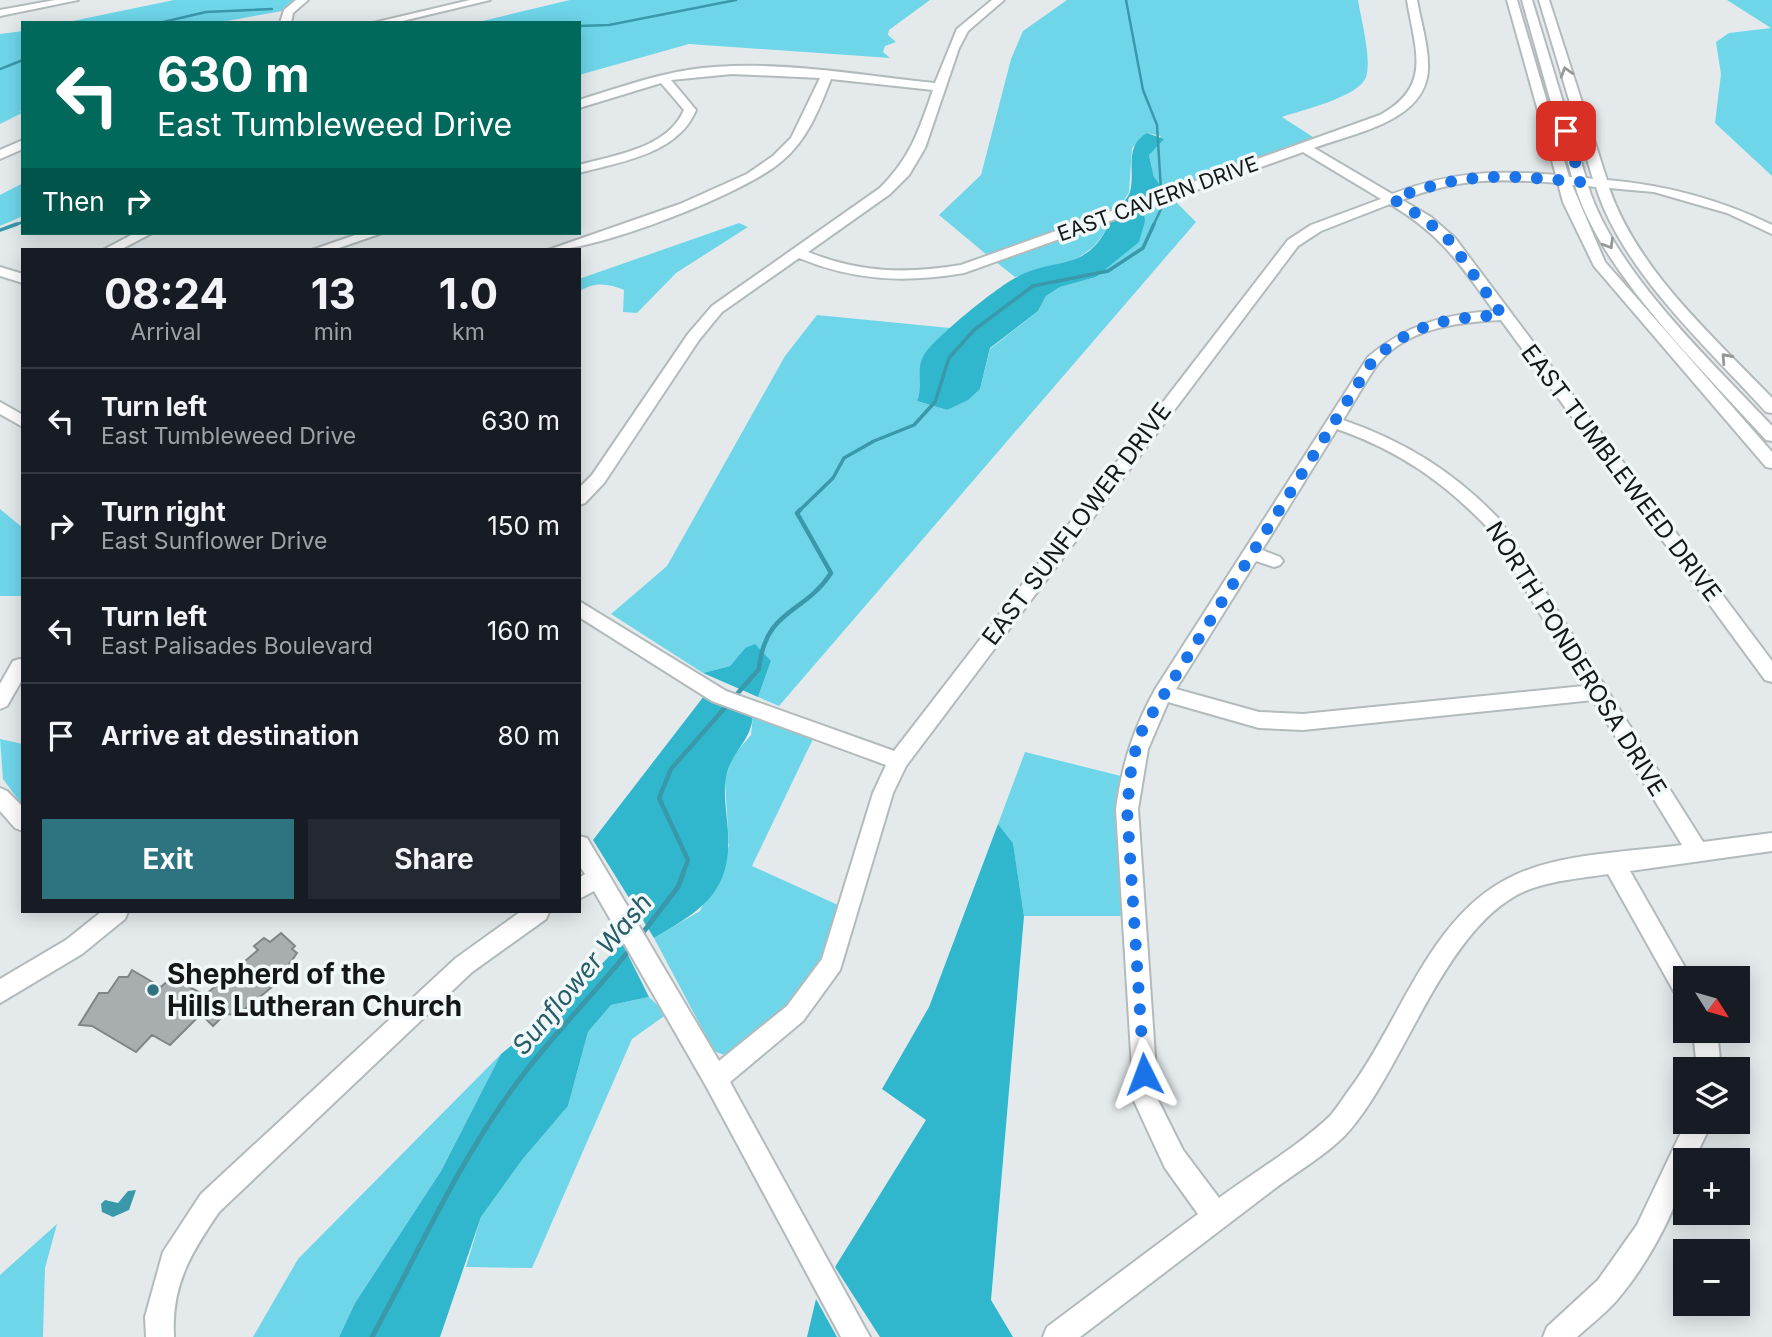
<!DOCTYPE html>
<html lang="en">
<head>
<meta charset="utf-8">
<style>
  :root { --surface:#171b24; --page:#242831; --text:#f1f3f6; --muted:#9ea1a6; --line:#363941; --accent:#2d7380 }
  body { margin:0; font-family:Inter,sans-serif; background:var(--page); color:var(--text); height:100vh; display:flex; flex-direction:column; font-size:26px; white-space:nowrap }
  * { box-sizing:border-box; margin:0 }
  p { font-size:23px; color:var(--muted) }
  .icon { flex:none; width:38px; height:38px; fill:none; stroke:currentColor; stroke-width:2; stroke-linecap:round; stroke-linejoin:round }
  .map { position:relative; flex:1; overflow:hidden }
  .drawer { position:absolute; left:21px; top:248px; width:560px; height:665px; display:flex; flex-direction:column; background:var(--surface); border-radius:0px; box-shadow:0 4px 18px #0003 }
  .drawer>* { flex:none }
  .banner { position:absolute; left:21px; top:21px; width:560px; height:214px; border-radius:0px; box-shadow:0 4px 18px #0003; background:#00695c; color:#fff; overflow:hidden }
  .needle { width:46px; rotate:127deg }
  .controls { position:absolute; left:1673px; top:966px; display:grid; gap:14px }
  .controls a { display:grid; place-items:center; width:77px; height:77px; border-radius:0px; background:var(--surface); box-shadow:0 4px 18px #0003; font-size:35px }
  .pin { position:absolute; display:grid; place-items:center; width:60px; height:60px; color:#fff; margin:-30px; border-radius:14px; box-shadow:0 4px 10px #0006 }
  .me { position:absolute; width:77px; margin:-38px; rotate:357deg; stroke-linejoin:round; filter:drop-shadow(0 0 5px #0008) }
  .turn { display:flex; align-items:center; gap:24px; height:147px; padding:0 21px; font-size:32px }
  .turn .icon { width:91px; height:91px; stroke-width:2.5 }
  .turn b { display:block; font-size:49px; line-height:60px }
  .then { display:flex; align-items:center; height:66px; padding:0 21px; background:#0003; gap:14px; font-size:26px }
  .eta { display:flex; justify-content:space-evenly; align-items:center; height:119px; text-align:center }
  .eta b { font-size:42px; font-weight:700; line-height:49px }
  .action { display:flex; gap:14px; margin-top:auto; padding:14px 21px }
  .action a { flex:1; height:80px; border-radius:0px; background:var(--accent); color:#fff; font-size:28px; font-weight:700; line-height:80px; text-align:center }
  .action a+a { background:var(--page); color:var(--text) }
  ul { padding:0; list-style:none }
  li { display:flex; align-items:center; gap:21px; height:105px; padding:0 21px; border-top:2px solid var(--line) }
  li div { flex:1 }
  li b { display:block; font-size:26px }
  li em { font-style:normal }
  .map>svg:first-child { display:block }
  .green { fill:#6fd6ea }
  .forest { fill:#31b7cd }
  .water { fill:#3999aa }
  .lines { fill:none; stroke-linecap:round; stroke-linejoin:round }
  .stream-far3 { stroke:#3999aa; stroke-width:2.5 }
  .stream-far2 { stroke:#3999aa; stroke-width:3.5 }
  .stream-far1 { stroke:#3999aa; stroke-width:4.5 }
  .stream { stroke:#3999aa; stroke-width:5 }
  .building { fill:#a8aeaf; stroke:#7f8586; stroke-width:2 }
  .minor-casing { stroke:#b3babb; stroke-width:4 }
  .minor { fill:#fff; fill-rule:evenodd }
  .oneway { stroke:#969797 }
  .route { stroke:#1a73e8; stroke-width:12; stroke-dasharray:0 21.6 }
  .poi-dot { fill:#2d7380; stroke:#f1f8f9; stroke-width:2.5 }
  .labels { text-anchor:middle; stroke-width:7; stroke-linejoin:round; paint-order:stroke }
  .far-street-label { font-size:21px; fill:#151717; stroke:#f1f8f9 }
  .street-label { font-size:24px; fill:#151717; stroke:#f1f8f9 }
  .water-label { font-size:26px; font-style:italic; fill:#275c66; stroke:#f1f8f9 }
  .near-poi-label { font-size:28px; font-weight:bold; fill:#151717; stroke:#f1f8f9; text-anchor:start }
</style>
</head>
<body>
<div class="map">
<svg width="1772" height="1337" viewBox="0 0 1772 1337">
  <rect width="100%" height="100%" fill="#e4eaec"/>
  <g class="green">
    <path d="M174 0H298L282 11 216 23H63Z"/>
    <path d="M570 0H930L889 30 888 35 896 42 885 46 883 52 890 58 689 44 579 75V23H474Z"/>
    <path d="M1067 0H1358C1361 19 1372 59 1366 77 1359 97 1302 110 1282 117L1316 139 1165 191 1154 177 1149 155 1161 136 1147 133 1132 148 1129 192 1120 207 987 255 939 215 981 175 1011 59 1023 31Z"/>
    <path d="M1727 0H1772V176L1715 123 1721 74 1716 42 1729 33 1771 28Z"/>
    <path d="M23 31V110L20 111 22 113 0 124V34Z"/>
    <path d="M23 183V216L0 226V195Z"/>
    <path d="M1172 198 1196 222 779 706 758 697 771 661 745 648 730 666 703 673 611 614 667 566 785 356 817 315 950 328C938 341 919 354 920 374 920 386 923 390 917 401L947 410 980 389 990 349 1038 311 1046 296 1060 287 1096 277 1143 208Z"/>
    <path d="M1111 220C1091 265 1058 265 1015 277L996 262Z"/>
    <path d="M739 223 748 227 676 273 637 313 623 312 624 290C609 284 594 281 579 292V279Z"/>
    <path d="M0 509 23 528V596H0Z"/>
    <path d="M753 716 814 737 752 866 838 905 818 967 802 994 732 1054 724 1055 714 1051 654 938 700 911 729 846 725 781 732 757 751 735Z"/>
    <path d="M0 739 23 744V806L3 779Z"/>
    <path d="M1025 752 1121 776 1124 916H1024L1013 843 998 824Z"/>
    <path d="M649 997 667 1014 632 1039 532 1268 466 1267 481 1217 522 1160 568 1106 588 1032 611 1005Z"/>
    <path d="M501 1054 441 1171 355 1303 339 1337H253L298 1259Z"/>
    <path d="M57 1224 45 1268 43 1337H0V1275Z"/>
  </g>
  <g class="forest">
    <path d="M1147 133 1164 139 1149 155 1154 177 1165 191 1120 207C1123 203 1128 197 1130 192 1136 170 1123 147 1147 133Z"/>
    <path d="M1143 208 1145 221 1139 242 1096 277 1060 287 1046 296 1038 311 990 348 980 389 968 400 947 410 917 401C924 386 915 369 924 355 935 337 995 289 1015 278 1056 255 1087 275 1111 220Z"/>
    <path d="M755 644 771 661 758 697 703 673 730 666 745 648Z"/>
    <path d="M704 696 753 716C750 744 731 750 726 778 723 794 727 815 728 832 732 893 700 911 654 938L593 840Z"/>
    <path d="M998 824 1013 843 1024 916 991 1300 1013 1337H880L835 1267 926 1120 882 1089 929 1007Z"/>
    <path d="M622 943 649 997 611 1005 588 1032 568 1106 522 1160 481 1217 440 1337H339L355 1303 441 1171 501 1054 565 1002Z"/>
    <path d="M816 1299 837 1337H807Z"/>
  </g>
  <path class="water" d="M136 1190 129 1210 113 1217 102 1212 101 1204 105 1200 118 1203 128 1191Z"/>
  <g class="lines">
    <g class="stream-far3">
      <path d="M1126 0 1143 90 1157 125 1162 207 1153 226"/>
      <path d="M159 23 206 12 272 9"/>
      <path d="M579 26 609 25 736 0"/>
      <path d="M0 69 23 60"/>
      <path d="M12 226 23 222"/>
    </g>
    <g class="stream-far2">
      <path d="M0 230 17 224"/>
      <path d="M798 512 833 478 844 458 874 441 914 425 935 402 949 358 974 330 1033 286 1108 271 1143 248 1154 224"/>
    </g>
    <path class="stream-far1" d="M682 876 688 860 659 798 671 769 759 669C765 608 804 615 831 573L797 513 800 510"/>
    <g class="stream">
      <path d="M641 935 678 887 683 874"/>
      <path d="M372 1337C417 1255 456 1167 511 1091 547 1040 592 997 631 948"/>
    </g>
  </g>
  <path class="building" d="M281 933 295 946 292 949 297 953 286 969 290 972 238 1015 225 1014 213 1026 201 1014 170 1045 152 1035 136 1052 92 1026 79 1025 99 993H108L119 977H128L132 970 161 987 171 978 205 995 258 950 254 946 264 938 270 942Z"/>
  <g class="lines">
    <defs>
      <g id="minor">
        <path d="M55 0H78L0 16V10Z"/>
        <path d="M296 0H308L293 13 291 23H280L284 10Z"/>
        <path d="M470 0H490L394 23H373Z"/>
        <path d="M992 0H1004L968 31 959 48 925 148 909 175 890 194 808 252C860 273 906 274 961 265L1380 115C1433 86 1415 50 1407 0H1417C1421 23 1429 47 1428 70 1425 122 1353 133 1314 148L1392 194C1450 172 1494 170 1556 175L1507 0H1517L1569 177H1572L1522 0H1532L1586 178 1593 179 1539 0H1549L1607 180C1665 185 1719 199 1772 225V234L1727 213 1654 192 1609 188C1638 271 1713 336 1772 398V413L1766 412C1708 348 1622 271 1596 187L1588 186C1615 272 1711 361 1772 426V441L1766 440C1706 373 1600 272 1575 185H1572L1605 262 1772 452V468L1766 467 1594 266 1563 202 1558 183C1497 178 1459 178 1402 200L1431 217 1455 238 1772 661V682L1765 680 1501 320C1458 322 1405 328 1377 365 1365 382 1354 402 1343 420 1406 442 1454 472 1500 520L1703 842 1772 833V851L1630 871 1691 978H1685V1000L1677 997 1608 874C1582 878 1555 880 1530 889 1446 921 1407 1064 1349 1131 1330 1153 1293 1174 1269 1193 1206 1241 1143 1289 1080 1337H1043L1047 1327 1198 1214 1165 1168 1134 1101 1116 809C1122 764 1134 727 1156 688L1368 357C1406 325 1445 314 1494 311 1459 263 1443 236 1390 204L1321 231 1298 246 906 766 893 793 840 970 803 1021 730 1082 870 1337H841L706 1086 594 891 579 899V878L585 874 579 865V836L587 838 719 1061 787 1006 822 959 873 793 886 765 712 701 579 617V601L726 691 894 751 1288 240 1311 225 1381 199 1303 152 964 273C905 283 855 281 799 258L722 312 699 340 604 483 585 503 579 505V488L592 475 688 334 712 306 880 188C911 157 919 130 933 90L831 79C819 109 808 139 782 161 746 193 595 252 548 250L680 204 747 174 773 156 791 138 820 78 732 74 671 80 696 110C678 154 620 162 579 173V165C615 155 668 148 684 110L661 83 579 108V100C615 89 651 76 688 70 770 58 854 75 935 83L957 29ZM1337 429C1398 450 1444 482 1488 528L1584 686 1303 714 1259 712 1176 689 1256 561 1274 567 1280 565 1283 561 1280 557 1262 550ZM1593 700 1682 845C1630 852 1562 853 1515 875 1431 913 1403 1016 1352 1086 1345 1095 1338 1107 1330 1116 1300 1145 1253 1173 1219 1198L1183 1150 1158 1100 1138 809 1148 749 1168 702 1259 728 1303 730Z"/>
        <path d="M23 140V149L0 159V150Z"/>
        <path d="M135 233H152L120 250H103Z"/>
        <path d="M361 233H382L333 250H312Z"/>
        <path d="M0 267 23 274V283L0 276Z"/>
        <path d="M0 402 23 415V427L0 414Z"/>
        <path d="M20 659 23 660V678L7 706 0 709V684L13 661Z"/>
        <path d="M0 788 7 791 23 807V831L15 828 0 811Z"/>
        <path d="M101 912H128L125 919 82 954 0 1003V979L66 940Z"/>
        <path d="M520 912H549L546 919 472 972 219 1212C191 1253 171 1285 174 1337H146L145 1317 163 1252 201 1194 456 958Z"/>
        <path d="M1693 1031H1717L1721 1069H1697Z"/>
        <path d="M1686 1122H1712L1694 1160H1685C1685 1201 1644 1269 1617 1300 1606 1313 1590 1325 1577 1337H1543L1547 1327 1598 1280 1637 1225Z"/>
      </g>
    </defs>
    <use href="#minor" class="minor-casing"/>
    <use href="#minor" class="minor"/>
  </g>
  <defs><path id="oneway-chevron" d="M-2-3.5L2.5 0L-2 3.5" fill="none" stroke-width="1.6" stroke-linecap="round" stroke-linejoin="round" transform="scale(1.75)"/></defs>
  <g class="oneway">
    <use href="#oneway-chevron" transform="translate(1566 72) rotate(-107)"/>
    <use href="#oneway-chevron" transform="translate(1609 244) rotate(59)"/>
    <use href="#oneway-chevron" transform="translate(1726 358) rotate(-132)"/>
  </g>
  <g class="lines">
    <path class="route" d="M1144 1074 1127 809 1132 761 1143 728 1373 360C1414 322 1448 318 1502 315L1450 241 1426 220 1393 199C1464 171 1507 175 1581 182L1566 131"/>
  </g>
  <circle class="poi-dot" cx="153" cy="990" r="7"/>
  <g class="labels">
    <g class="far-street-label">
      <text transform="translate(1158 199) rotate(-20)" y="7">EAST CAVERN DRIVE</text>
    </g>
    <g class="street-label">
      <text transform="translate(1621 473) rotate(53)" y="8">EAST TUMBLEWEED DRIVE</text>
      <text transform="translate(1077 524) rotate(-53)" y="8">EAST SUNFLOWER DRIVE</text>
      <text transform="translate(1576 659) rotate(58)" y="8">NORTH PONDEROSA DRIVE</text>
    </g>
    <g class="water-label">
      <text transform="translate(582 974) rotate(-50)" y="9">Sunflower Wash</text>
    </g>
    <g class="near-poi-label">
      <text x="167" y="984">Shepherd of the<tspan x="167" dy="32">Hills Lutheran Church</tspan></text>
    </g>
  </g>
</svg>
<div class="controls">
<a><svg class="needle" viewBox="-14 -14 28 28"><path d="M0-13l5 13h-10z" fill="#e53935"/><path d="M0 13l5-13h-10z" fill="#9ea1a6"/></svg></a>
<a><svg class="icon" aria-label="layers" viewBox="0 0 24 24"><path d="M12 4l9 5-9 5-9-5zM3 14l9 5 9-5"/></svg></a>
<a>+</a>
<a>−</a>
</div>
<div class="pin" style="left:1566px;top:131px;background:#d93025"><svg class="icon" aria-label="arrive" viewBox="0 0 24 24"><path d="M6 21V4h12l-3 4 3 4H6"/></svg></div>
<svg class="me" style="left:1144px;top:1074px" viewBox="-20 -20 40 40"><path d="M0-17L14 15 0 8-14 15z" fill="#1a73e8" stroke="#fff" stroke-width="4"/></svg>
<div class="banner">
<div class="turn"><svg class="icon" aria-label="left" viewBox="0 0 24 24"><path d="M17 20v-9H6M10 6l-5 5 5 5"/></svg><div><b>630 m</b>East Tumbleweed Drive</div></div>
<div class="then">Then<svg class="icon" aria-label="right" viewBox="0 0 24 24"><path d="M7 20v-9h11M14 6l5 5-5 5"/></svg></div>
</div>
<section class="drawer">
<div class="eta">
<div><b>08:24</b><p>Arrival</p></div>
<div><b>13</b><p>min</p></div>
<div><b>1.0</b><p>km</p></div>
</div>
<ul>
<li><svg class="icon" aria-label="left" viewBox="0 0 24 24"><path d="M17 20v-9H6M10 6l-5 5 5 5"/></svg><div><b>Turn left</b><p>East Tumbleweed Drive</p></div><em>630 m</em></li>
<li><svg class="icon" aria-label="right" viewBox="0 0 24 24"><path d="M7 20v-9h11M14 6l5 5-5 5"/></svg><div><b>Turn right</b><p>East Sunflower Drive</p></div><em>150 m</em></li>
<li><svg class="icon" aria-label="left" viewBox="0 0 24 24"><path d="M17 20v-9H6M10 6l-5 5 5 5"/></svg><div><b>Turn left</b><p>East Palisades Boulevard</p></div><em>160 m</em></li>
<li><svg class="icon" aria-label="arrive" viewBox="0 0 24 24"><path d="M6 21V4h12l-3 4 3 4H6"/></svg><div><b>Arrive at destination</b></div><em>80 m</em></li>
</ul>
<div class="action"><a>Exit</a><a>Share</a></div>
</section>
</div>
</body>
</html>
